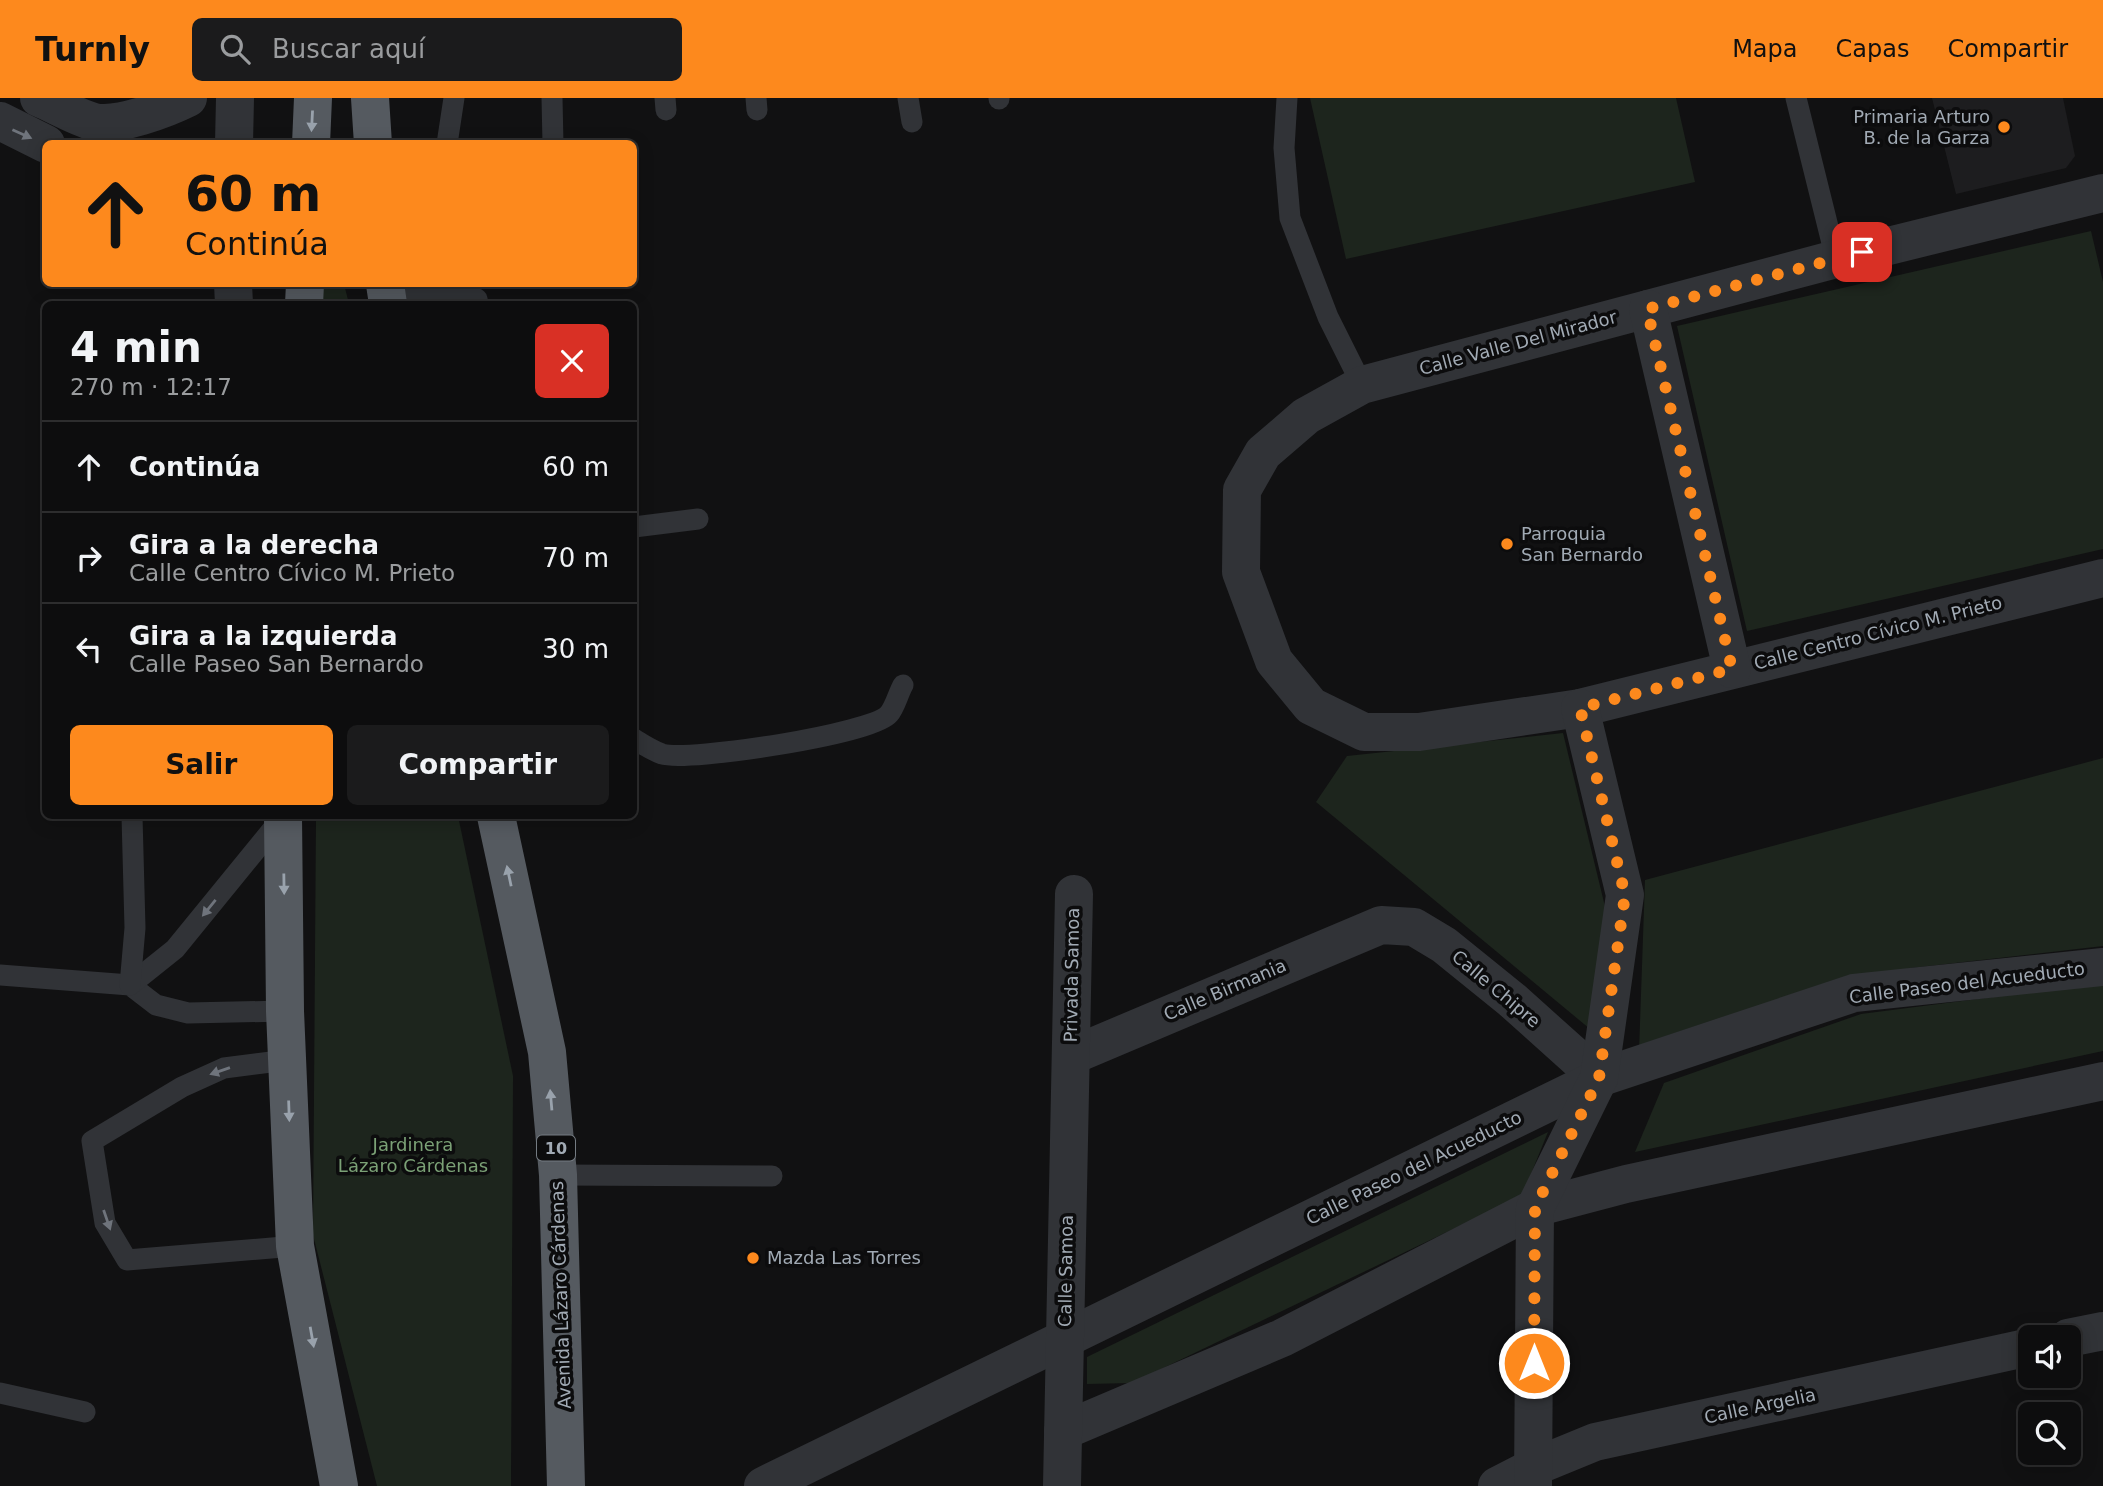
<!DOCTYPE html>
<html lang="es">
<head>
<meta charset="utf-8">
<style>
  :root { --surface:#0d0d0e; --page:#1b1b1c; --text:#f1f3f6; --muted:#9a9c9e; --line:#2d2d2e; --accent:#fd891d }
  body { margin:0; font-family:"DejaVu Sans",sans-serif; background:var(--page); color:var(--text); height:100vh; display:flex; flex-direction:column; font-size:26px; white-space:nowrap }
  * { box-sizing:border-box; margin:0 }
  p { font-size:23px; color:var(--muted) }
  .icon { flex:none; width:38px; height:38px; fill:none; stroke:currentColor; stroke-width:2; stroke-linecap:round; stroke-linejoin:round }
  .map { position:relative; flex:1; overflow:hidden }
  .sheet { position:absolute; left:42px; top:203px; width:595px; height:518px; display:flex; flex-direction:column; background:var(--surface); border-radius:10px; box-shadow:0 4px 18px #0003,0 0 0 2px var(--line) }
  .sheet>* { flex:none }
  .hud { position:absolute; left:42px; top:42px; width:595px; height:147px; border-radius:10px; box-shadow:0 4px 18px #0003,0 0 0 2px var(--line); background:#fd891d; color:#111; overflow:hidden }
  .tools { position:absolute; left:2018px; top:1227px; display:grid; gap:14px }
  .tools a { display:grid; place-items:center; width:63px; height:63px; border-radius:10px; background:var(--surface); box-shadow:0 4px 18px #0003,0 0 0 2px var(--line); font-size:35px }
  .pin { position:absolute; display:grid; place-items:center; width:60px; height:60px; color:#fff; margin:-30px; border-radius:14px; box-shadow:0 4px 10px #0006 }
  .me { position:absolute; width:77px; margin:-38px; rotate:0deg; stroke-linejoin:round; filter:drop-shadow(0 0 5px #0008) }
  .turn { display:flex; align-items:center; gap:24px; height:147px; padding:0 28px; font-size:32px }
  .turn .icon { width:91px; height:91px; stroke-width:2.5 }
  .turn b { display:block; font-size:49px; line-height:60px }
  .round { display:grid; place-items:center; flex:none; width:74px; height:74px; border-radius:10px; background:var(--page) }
  .headline { display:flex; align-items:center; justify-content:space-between; height:119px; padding:0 28px }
  h1 { font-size:42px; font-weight:800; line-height:52px }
  .cta { display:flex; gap:14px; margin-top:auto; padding:14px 28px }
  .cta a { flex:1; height:80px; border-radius:10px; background:var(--accent); color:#111; font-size:28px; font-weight:800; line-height:80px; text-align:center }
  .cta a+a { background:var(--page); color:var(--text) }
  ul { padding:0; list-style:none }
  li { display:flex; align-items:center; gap:21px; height:91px; padding:0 28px; border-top:2px solid var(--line) }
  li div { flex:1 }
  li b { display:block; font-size:26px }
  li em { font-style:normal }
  header { display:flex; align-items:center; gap:42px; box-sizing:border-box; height:98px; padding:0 35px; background:var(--accent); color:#111 }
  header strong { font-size:33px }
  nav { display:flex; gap:38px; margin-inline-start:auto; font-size:24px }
  .search { width:490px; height:63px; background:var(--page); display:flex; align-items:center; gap:18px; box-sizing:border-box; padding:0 24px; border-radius:10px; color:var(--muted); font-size:26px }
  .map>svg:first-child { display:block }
  .built { fill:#1d1d1f }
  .green { fill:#1d251d }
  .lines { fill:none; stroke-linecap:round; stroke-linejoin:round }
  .service { stroke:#313337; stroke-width:21 }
  .minor { stroke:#313337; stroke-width:38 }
  .tertiary { stroke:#313337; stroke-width:38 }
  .trunk { stroke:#555a60; stroke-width:38 }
  .oneway { fill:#99a2ac }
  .oneway2 { fill:#6f747c }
  .route { stroke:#fd891d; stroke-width:12; stroke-dasharray:0 21.6 }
  .poi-dot { fill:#fd891d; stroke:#0c0c0d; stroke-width:2.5 }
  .labels { text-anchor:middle; stroke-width:7; stroke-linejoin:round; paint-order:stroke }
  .shield { fill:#0c0c0d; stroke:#747b82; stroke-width:2 }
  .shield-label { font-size:16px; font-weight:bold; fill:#a1aab4 }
  .poi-label { font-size:18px; fill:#a1aab4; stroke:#0c0c0d; text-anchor:start }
  .street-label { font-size:18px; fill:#a1aab4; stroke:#0c0c0d }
  .park-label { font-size:18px; fill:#7ba176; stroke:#0c0c0d }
</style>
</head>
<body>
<header>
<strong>Turnly</strong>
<div class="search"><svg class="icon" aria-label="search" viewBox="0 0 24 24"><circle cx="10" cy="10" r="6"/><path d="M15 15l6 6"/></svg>Buscar aquí</div>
<nav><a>Mapa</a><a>Capas</a><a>Compartir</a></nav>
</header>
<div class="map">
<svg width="2103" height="1388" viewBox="0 0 2103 1388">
  <rect width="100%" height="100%" fill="#111112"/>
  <path class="built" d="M1932 0H2063L2075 58 2066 70 1956 96Z"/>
  <g class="green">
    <path d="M1310 0H1676L1695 84 1346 161Z"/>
    <path d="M2091 133 2103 184V451L1747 533 1677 228Z"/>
    <path d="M319 186H344L349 206H319Z"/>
    <path d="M1563 635 1608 821 1590 931 1316 704 1347 658Z"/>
    <path d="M2103 660V848L1911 870 1639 954 1645 782Z"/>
    <path d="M316 718H458L513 978 511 1388H377L313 1137Z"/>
    <path d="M2103 885V953L1635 1054 1664 985 1861 916Z"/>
    <path d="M1548 1034 1522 1098 1132 1285 1087 1286V1259Z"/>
  </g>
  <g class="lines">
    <g class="service">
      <path d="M552 0 553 46"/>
      <path d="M665 0 666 12"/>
      <path d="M756 0 757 12"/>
      <path d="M908 0 912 24"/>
      <path d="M999 0V1"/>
      <path d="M1287 0 1284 50 1290 120 1328 219 1362 287"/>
      <path d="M1796 0 1836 161"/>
      <path d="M447 46 454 0"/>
      <path d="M385 193 477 201 478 206"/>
      <path d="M634 429 698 421"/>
      <path d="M634 641C642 646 653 653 662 656 689 664 872 636 889 616 895 609 898 596 903 587"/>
      <path d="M0 877 130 887 156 907 188 915 285 913"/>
      <path d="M130 887 175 851 281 721"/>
      <path d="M130 887 135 830 132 718"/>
      <path d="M287 962 224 970 182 989 92 1043 105 1125 127 1162 295 1148"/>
      <path d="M558 1077 772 1078"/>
      <path d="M0 1295 85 1314"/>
    </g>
    <g class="minor">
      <path d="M39 0C56 7 76 19 94 24 118 29 166 11 188 0"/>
      <path d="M0 23 46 46"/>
      <path d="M2103 95 1836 161 1362 287 1306 318 1263 355 1242 392 1241 474 1274 563 1311 608 1364 634H1419L1580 610 2103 480"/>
      <path d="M1648 211 1732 571"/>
      <path d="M1071 958 1381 827 1414 829 1444 847 1512 902 1599 980"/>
      <path d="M2068 1240 2103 1233"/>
      <path d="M1063 1333 1282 1240 1535 1110 1626 1086 2103 983"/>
      <path d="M763 1388 1599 980 1854 895 2103 869"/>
      <path d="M1062 1388 1074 796"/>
      <path d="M1497 1388 1534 1369 1595 1344 2030 1249"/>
      <path d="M1533 1388 1535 1110 1599 980 1625 797 1580 610"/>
    </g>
    <g class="tertiary">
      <path d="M234 46 235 0"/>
      <path d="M233 186 234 206"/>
    </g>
    <g class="trunk">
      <path d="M370 0 373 46"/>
      <path d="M311 46 313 0"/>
      <path d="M385 186 388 206"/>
      <path d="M304 206 305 186"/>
      <path d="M283 718 285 913 295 1148 339 1388"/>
      <path d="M496 718 547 954 558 1077 566 1388"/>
    </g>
  </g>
  <defs><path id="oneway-solid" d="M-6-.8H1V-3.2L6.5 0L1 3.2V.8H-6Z" transform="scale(1.75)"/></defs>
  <g class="oneway">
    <use href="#oneway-solid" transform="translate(312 23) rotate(93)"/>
    <use href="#oneway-solid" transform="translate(509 778) rotate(-102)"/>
    <use href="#oneway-solid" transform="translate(284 786) rotate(89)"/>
    <use href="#oneway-solid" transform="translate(551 1002) rotate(-95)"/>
    <use href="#oneway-solid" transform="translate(289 1013) rotate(88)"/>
    <use href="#oneway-solid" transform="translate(312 1239) rotate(80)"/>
  </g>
  <g class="oneway2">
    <use href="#oneway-solid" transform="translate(22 36) rotate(24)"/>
    <use href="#oneway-solid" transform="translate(209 810) rotate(129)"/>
    <use href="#oneway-solid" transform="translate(220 973) rotate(161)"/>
    <use href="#oneway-solid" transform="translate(107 1122) rotate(71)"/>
  </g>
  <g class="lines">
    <path class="route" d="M1534 1265 1535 1110 1599 980 1625 797 1580 610 1732 571 1647 211 1862 154"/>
  </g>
  <g class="poi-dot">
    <circle cx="2004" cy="29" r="7"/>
    <circle cx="1507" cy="446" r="7"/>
    <circle cx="753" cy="1160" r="7"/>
  </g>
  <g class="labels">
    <rect class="shield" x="537" y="1037.5" width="38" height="25" rx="5"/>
    <g class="shield-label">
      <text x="556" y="1056">10</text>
    </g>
    <g class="poi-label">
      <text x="1990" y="25" text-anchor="end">Primaria Arturo<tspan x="1990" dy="21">B. de la Garza</tspan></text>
      <text x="1521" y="442">Parroquia<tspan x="1521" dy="21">San Bernardo</tspan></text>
      <text x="767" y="1166">Mazda Las Torres</text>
    </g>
    <g class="street-label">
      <text transform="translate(1518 245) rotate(-15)" y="6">Calle Valle Del Mirador</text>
      <text transform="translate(1878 535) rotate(-14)" y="6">Calle Centro Cívico M. Prieto</text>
      <text transform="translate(1072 877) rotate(-89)" y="6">Privada Samoa</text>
      <text transform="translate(1967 885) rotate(-7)" y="6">Calle Paseo del Acueducto</text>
      <text transform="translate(1496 891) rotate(40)" y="6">Calle Chipre</text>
      <text transform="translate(1225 892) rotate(-23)" y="6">Calle Birmania</text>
      <text transform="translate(1414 1070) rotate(-26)" y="6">Calle Paseo del Acueducto</text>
      <text transform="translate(1066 1173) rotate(-89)" y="6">Calle Samoa</text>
      <text transform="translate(561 1197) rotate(-92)" y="6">Avenida Lázaro Cárdenas</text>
      <text transform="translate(1760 1308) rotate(-12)" y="6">Calle Argelia</text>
    </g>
    <g class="park-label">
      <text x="413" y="1053">Jardinera<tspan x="413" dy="21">Lázaro Cárdenas</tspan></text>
    </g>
  </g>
</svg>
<div class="tools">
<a><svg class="icon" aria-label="sound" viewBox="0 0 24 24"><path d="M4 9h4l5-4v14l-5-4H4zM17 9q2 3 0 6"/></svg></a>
<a><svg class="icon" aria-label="search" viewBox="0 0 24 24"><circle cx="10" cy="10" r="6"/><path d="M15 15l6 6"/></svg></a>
</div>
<div class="pin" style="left:1862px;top:154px;background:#d93025"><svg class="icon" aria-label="arrive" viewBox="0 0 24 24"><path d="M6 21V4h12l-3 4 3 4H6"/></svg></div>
<svg class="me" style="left:1534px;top:1265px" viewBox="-20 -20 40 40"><circle r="17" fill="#fd891d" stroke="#fff" stroke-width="3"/><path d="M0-11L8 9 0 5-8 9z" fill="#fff"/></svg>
<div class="hud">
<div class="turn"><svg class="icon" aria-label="ahead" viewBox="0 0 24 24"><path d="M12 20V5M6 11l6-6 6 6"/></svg><div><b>60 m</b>Continúa</div></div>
</div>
<section class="sheet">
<div class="headline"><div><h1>4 min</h1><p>270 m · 12:17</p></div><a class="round" style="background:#d93025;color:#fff"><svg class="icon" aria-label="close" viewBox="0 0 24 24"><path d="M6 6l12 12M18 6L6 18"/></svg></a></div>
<ul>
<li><svg class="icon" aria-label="ahead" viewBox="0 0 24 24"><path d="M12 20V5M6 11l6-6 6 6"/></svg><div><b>Continúa</b></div><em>60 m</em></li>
<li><svg class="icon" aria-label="right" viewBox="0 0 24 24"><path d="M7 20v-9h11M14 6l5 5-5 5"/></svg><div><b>Gira a la derecha</b><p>Calle Centro Cívico M. Prieto</p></div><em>70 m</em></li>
<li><svg class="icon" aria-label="left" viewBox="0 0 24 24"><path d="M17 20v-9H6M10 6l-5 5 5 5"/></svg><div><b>Gira a la izquierda</b><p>Calle Paseo San Bernardo</p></div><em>30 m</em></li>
</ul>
<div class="cta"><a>Salir</a><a>Compartir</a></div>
</section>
</div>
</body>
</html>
